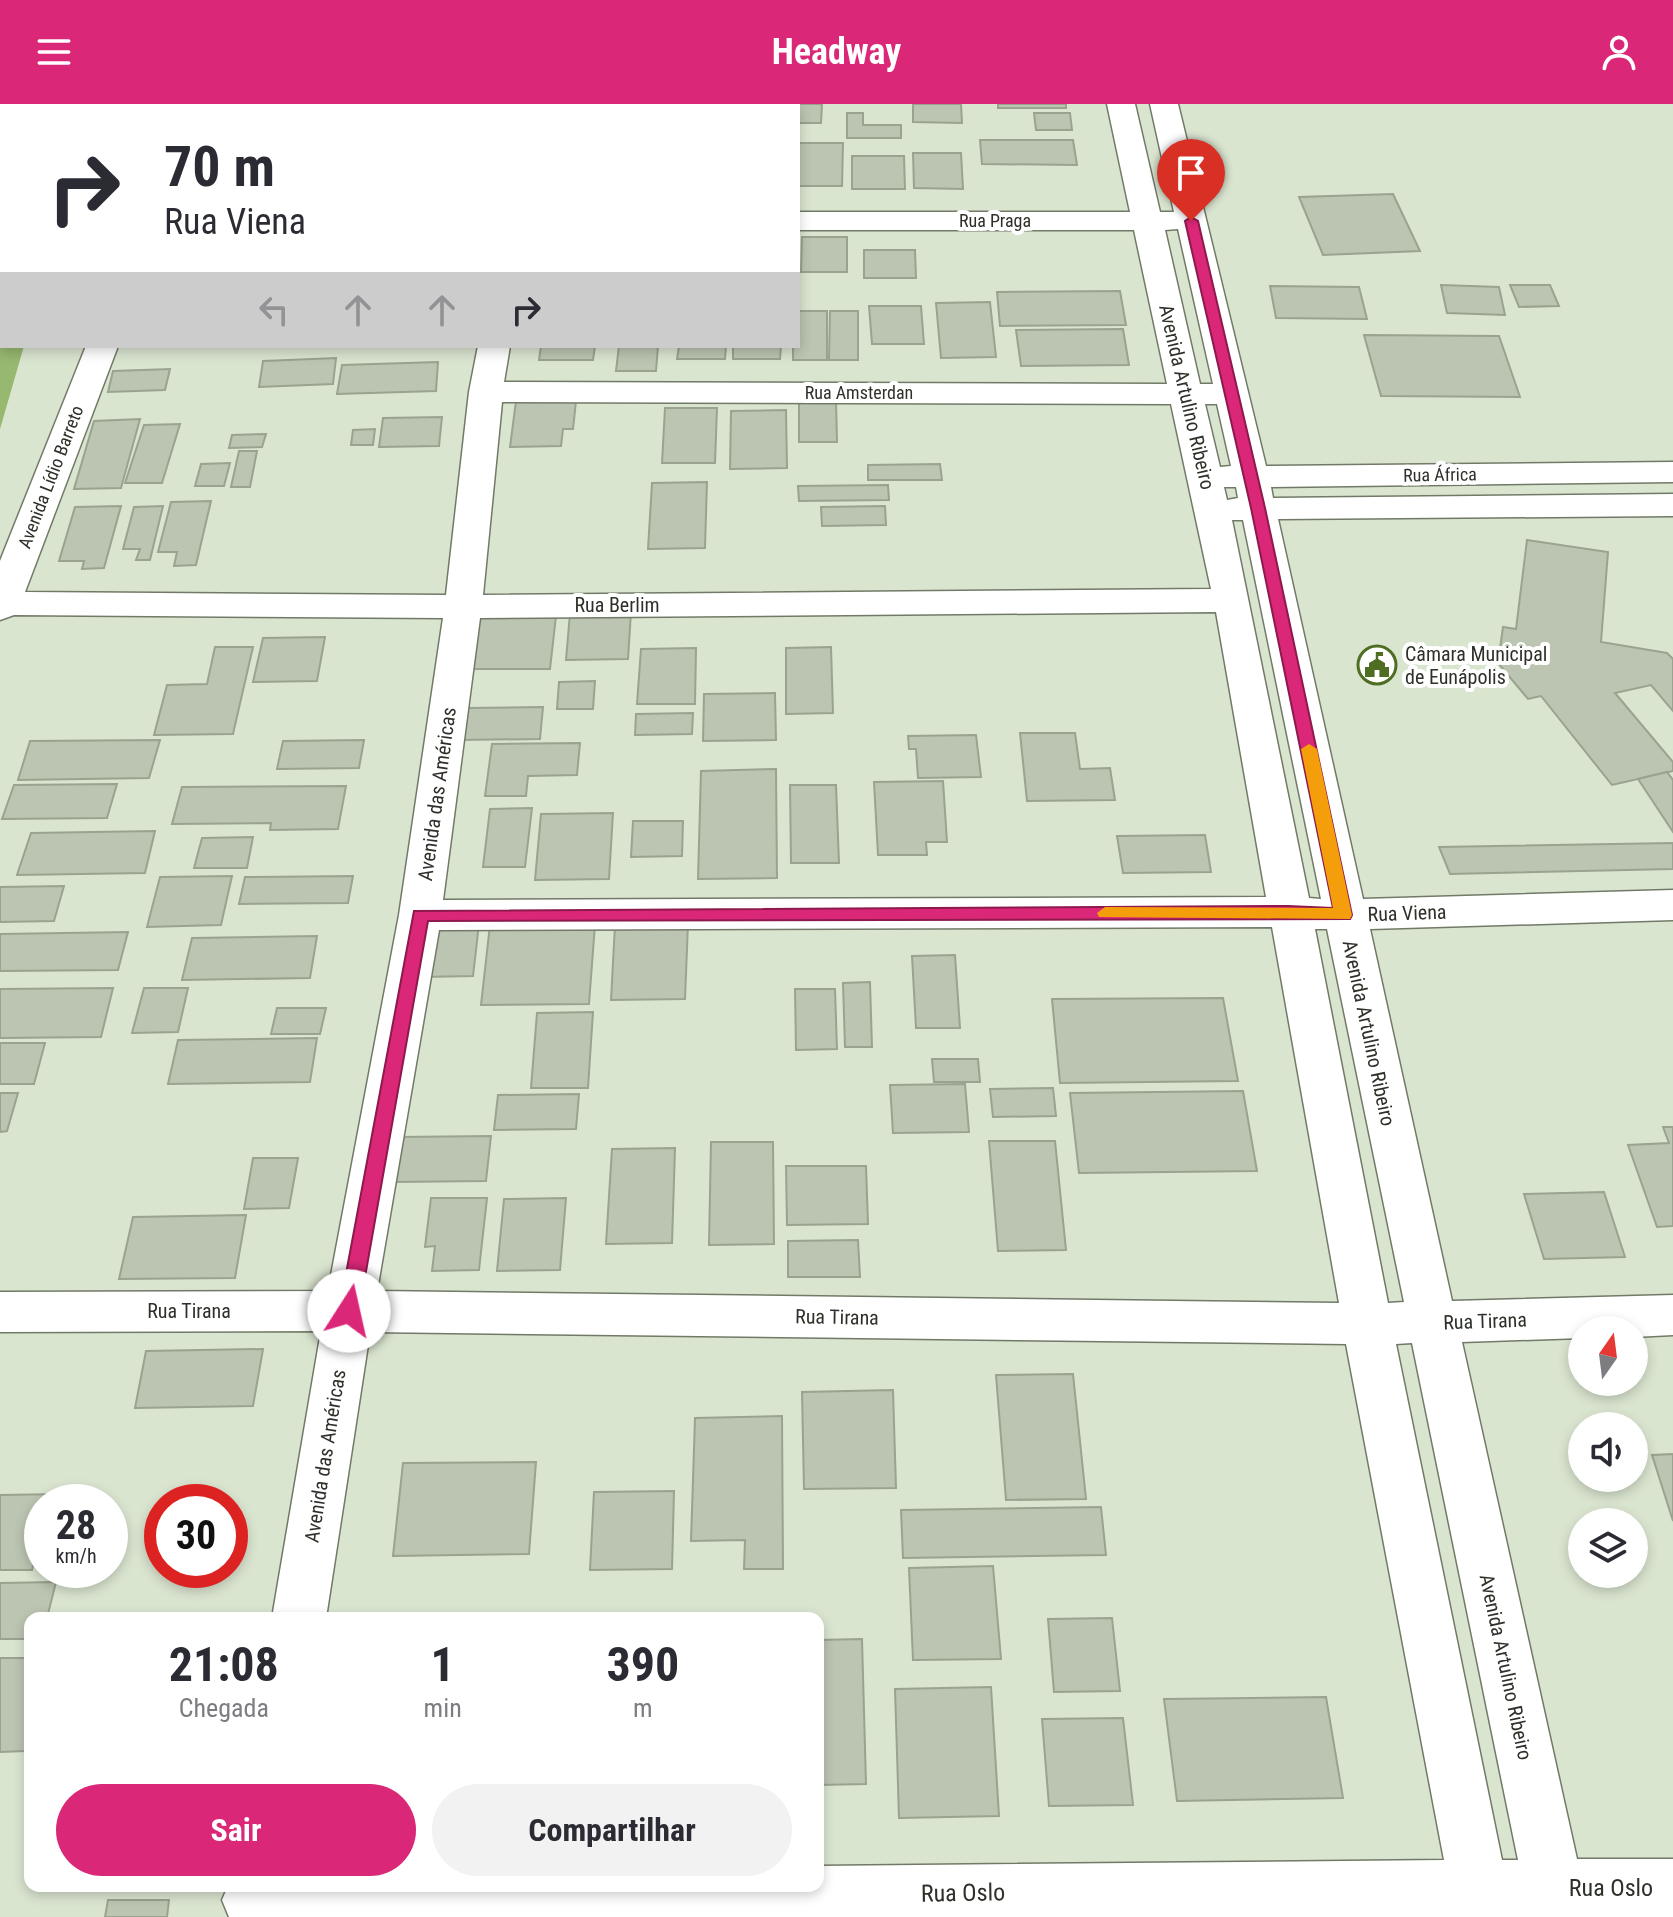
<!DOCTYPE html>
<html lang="pt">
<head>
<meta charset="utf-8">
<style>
  :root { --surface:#fff; --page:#f2f2f3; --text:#2b2b33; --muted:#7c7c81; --accent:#db2777 }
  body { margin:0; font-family:"Roboto Condensed",sans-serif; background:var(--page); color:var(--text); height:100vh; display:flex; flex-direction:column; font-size:30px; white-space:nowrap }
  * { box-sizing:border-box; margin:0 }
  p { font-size:26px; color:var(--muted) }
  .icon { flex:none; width:44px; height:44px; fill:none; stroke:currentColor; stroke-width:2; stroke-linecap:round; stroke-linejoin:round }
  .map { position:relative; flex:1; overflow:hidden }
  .sheet { position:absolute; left:24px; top:1508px; width:800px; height:280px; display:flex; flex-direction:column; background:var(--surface); border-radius:16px; box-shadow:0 4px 12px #0003 }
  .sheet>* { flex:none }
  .banner { position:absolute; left:0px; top:0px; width:800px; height:244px; box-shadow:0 4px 12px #0003; background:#fff; color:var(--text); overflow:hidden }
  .needle { width:52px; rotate:14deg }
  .tools { position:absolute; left:1568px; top:1212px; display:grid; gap:16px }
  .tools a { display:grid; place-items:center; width:80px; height:80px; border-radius:50%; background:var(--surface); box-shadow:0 4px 12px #0003; font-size:40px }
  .speed { position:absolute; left:24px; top:1380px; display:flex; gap:16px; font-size:40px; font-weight:700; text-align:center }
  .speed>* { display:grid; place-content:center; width:104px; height:104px; border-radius:50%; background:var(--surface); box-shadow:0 4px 12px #0003; line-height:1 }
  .speed small { font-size:20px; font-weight:400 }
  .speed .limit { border:12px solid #d22; background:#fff; color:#111 }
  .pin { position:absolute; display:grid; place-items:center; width:68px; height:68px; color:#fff; margin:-82px -34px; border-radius:50% 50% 50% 0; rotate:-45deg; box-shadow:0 0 8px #0007 }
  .pin .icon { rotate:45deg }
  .me { position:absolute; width:88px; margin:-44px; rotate:10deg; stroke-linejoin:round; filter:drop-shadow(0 0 6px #0008) }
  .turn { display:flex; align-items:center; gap:28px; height:168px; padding:0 32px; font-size:36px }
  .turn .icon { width:104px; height:104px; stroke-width:2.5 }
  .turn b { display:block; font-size:56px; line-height:68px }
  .lanes { display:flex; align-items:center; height:76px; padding:0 32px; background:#0003; justify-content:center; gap:40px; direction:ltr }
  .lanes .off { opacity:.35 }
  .eta { display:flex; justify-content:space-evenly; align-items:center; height:136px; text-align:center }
  .eta b { font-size:48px; font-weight:700; line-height:56px }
  .action { display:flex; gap:16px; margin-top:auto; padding:16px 32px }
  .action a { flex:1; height:92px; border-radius:48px; background:var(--accent); color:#fff; font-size:32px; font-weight:700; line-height:92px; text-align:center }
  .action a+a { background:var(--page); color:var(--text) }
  header { display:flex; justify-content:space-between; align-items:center; height:104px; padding:0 32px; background:var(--accent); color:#fff; font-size:36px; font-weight:700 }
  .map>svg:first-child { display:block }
  .forest { fill:#96b86f }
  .building { fill:#bbc5b1; stroke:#99a38f; stroke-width:2 }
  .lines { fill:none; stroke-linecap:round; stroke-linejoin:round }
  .minor-casing { stroke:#717a67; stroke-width:3 }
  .minor { fill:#fff; fill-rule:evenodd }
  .route { fill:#db2777; stroke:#8e194d; stroke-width:2 }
  .slow { fill:#f59e0b }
  .labels { text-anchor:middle; stroke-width:8; stroke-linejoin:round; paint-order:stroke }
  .far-street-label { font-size:18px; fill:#2d3129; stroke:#fff }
  .street-label { font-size:20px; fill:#2d3129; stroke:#fff }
  .poi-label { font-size:20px; fill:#2d3129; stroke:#fff; text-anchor:start }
  .near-street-label { font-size:24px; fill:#2d3129; stroke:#fff }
</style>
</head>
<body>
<header><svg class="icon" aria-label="menu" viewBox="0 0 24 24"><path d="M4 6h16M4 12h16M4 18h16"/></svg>Headway<svg class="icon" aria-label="person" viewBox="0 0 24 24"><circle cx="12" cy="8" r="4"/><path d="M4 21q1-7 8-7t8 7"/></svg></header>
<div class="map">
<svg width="1673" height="1813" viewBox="0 0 1673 1813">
  <rect width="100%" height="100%" fill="#dae5d0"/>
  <path class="forest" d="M0 137 2 242H24L0 325Z"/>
  <g class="building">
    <path d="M220 0H297L219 2Z"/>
    <path d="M796 0H822L821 19H798Z"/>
    <path d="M913 0H961L962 19 913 18Z"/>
    <rect x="998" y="0" width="68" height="4"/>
    <path d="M847 9H863V21H901V34H847Z"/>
    <path d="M1034 9H1070L1072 26H1036Z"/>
    <path d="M980 36H1073L1077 61 982 60Z"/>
    <path d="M798 39H843L842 82H798Z"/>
    <path d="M913 49H961L963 85 914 84Z"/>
    <path d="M852 52H904L905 85H852Z"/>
    <path d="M1393 90 1420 147 1323 151 1299 93Z"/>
    <path d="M802 133H847V168H801Z"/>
    <path d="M864 146H915L916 174H864Z"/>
    <path d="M1441 181 1499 183 1505 211 1447 209Z"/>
    <path d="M1510 181H1550L1559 202 1519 203Z"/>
    <path d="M1270 182 1359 183 1367 215 1276 214Z"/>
    <path d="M1120 187 1126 221 1000 222 997 188Z"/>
    <path d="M990 198 996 253 941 254 936 199Z"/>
    <path d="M869 202H921L924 240H872Z"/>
    <path d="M798 207H827V256H793V242H798Z"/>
    <path d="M830 207H858V256H829Z"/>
    <path d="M1123 225 1129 261 1021 262 1016 226Z"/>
    <path d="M1364 231 1499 232 1520 293 1381 292Z"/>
    <path d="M541 242H595L593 256H539Z"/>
    <path d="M619 242H658L656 267H616Z"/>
    <path d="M679 242H726L725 255H677Z"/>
    <path d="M733 242H781L780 255H733Z"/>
    <path d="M336 254 333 280 259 283 263 257Z"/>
    <path d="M438 258 436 287 337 290 342 261Z"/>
    <path d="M170 265 165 286 108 288 113 267Z"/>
    <path d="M836 295 837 338H799V296Z"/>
    <path d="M516 297H576L573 325H563L561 342 510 343Z"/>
    <path d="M665 304H717L715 359H662Z"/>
    <path d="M786 306 787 364 730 365 731 307Z"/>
    <path d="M442 313 439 342 379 343 383 314Z"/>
    <path d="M140 315 121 384 74 385 94 317Z"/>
    <path d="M180 320 162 379H125L144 321Z"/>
    <path d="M375 325 373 341H351L353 326Z"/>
    <path d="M266 330 262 343 229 344 232 331Z"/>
    <path d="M239 347H257L250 383H231Z"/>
    <path d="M230 359 224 382H195L201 360Z"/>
    <path d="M940 360 942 376H868V361Z"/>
    <path d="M707 378 705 444 648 445 652 379Z"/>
    <path d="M888 381 889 396 799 397 798 382Z"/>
    <path d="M211 397 196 461 174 462 177 448H158L171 398Z"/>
    <path d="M121 402 104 464 82 465 84 457H59L75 403Z"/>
    <path d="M163 402 150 456H136L140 445H123L134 403Z"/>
    <path d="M885 402 886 421 822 422 821 403Z"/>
    <path d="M1527 436 1608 448 1601 538 1667 549 1673 555V607L1651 581 1615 589 1673 658V667L1612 681 1541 592 1528 595 1498 559 1503 523 1516 525Z"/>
    <path d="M631 508 628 555 566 556 570 509Z"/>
    <path d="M556 512 550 565H473L480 513Z"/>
    <path d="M325 533 317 577 253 578 263 534Z"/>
    <path d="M215 543H253L233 630 154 631 167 581 207 580Z"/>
    <path d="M831 543 833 609 786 610V544Z"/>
    <path d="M696 544 695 600H637L641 545Z"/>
    <path d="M595 577 593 605H557L559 578Z"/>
    <path d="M775 589 776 636 703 637 704 590Z"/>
    <path d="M543 603 540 635 459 636 464 604Z"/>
    <path d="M693 609 692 630 635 631 636 610Z"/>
    <path d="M1020 629H1075L1080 665 1110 664 1115 696 1027 697Z"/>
    <path d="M976 631 981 673 918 674 916 645H909L908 632Z"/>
    <path d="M160 636 149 674 18 676 30 637Z"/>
    <path d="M364 636 359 664 277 665 283 637Z"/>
    <path d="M580 639 577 671 528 672 526 692H485L492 640Z"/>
    <path d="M776 665 777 774 698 775 701 667Z"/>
    <path d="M1667 668 1673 676V728L1638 675Z"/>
    <path d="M943 677 947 738H926L927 751H878L874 678Z"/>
    <path d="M117 680 107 714 2 715 14 681Z"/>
    <path d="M790 681H836L839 759H791Z"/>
    <path d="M346 682 338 725 270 726 271 719 172 720 182 683Z"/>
    <path d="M532 704 525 763H483L490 705Z"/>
    <path d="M613 709 609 775 535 776 541 710Z"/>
    <path d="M633 717H683L682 752 631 753Z"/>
    <path d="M155 727 145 769 17 771 31 729Z"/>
    <path d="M1205 731 1211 768 1123 769 1117 732Z"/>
    <path d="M253 733 247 764H194L202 734Z"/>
    <path d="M1673 739V765L1450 770 1439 743Z"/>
    <path d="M232 772 221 821 147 823 160 773Z"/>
    <path d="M353 772 348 799 239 800 245 773Z"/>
    <path d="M64 782 54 817 0 818V783Z"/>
    <path d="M479 820 473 872 423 873 430 821Z"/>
    <path d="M595 820 589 900 481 901 490 821Z"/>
    <path d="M688 820 685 895 611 896 615 821Z"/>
    <path d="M128 828 118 866 0 867V830Z"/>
    <path d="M317 832 310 874 182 876 192 834Z"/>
    <path d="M955 851 960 924H916L912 852Z"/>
    <path d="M870 878 872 943H845L843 879Z"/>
    <path d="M113 884 101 933 0 934V885Z"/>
    <path d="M144 884H188L178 928 132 929Z"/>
    <path d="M795 885H835L837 945 796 946Z"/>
    <path d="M1223 894 1238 977 1060 979 1052 895Z"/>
    <path d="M277 904H326L320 930H271Z"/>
    <path d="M593 908 588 984H531L537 909Z"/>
    <path d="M317 934 310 978 168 980 178 936Z"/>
    <path d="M0 939H45L34 980H0Z"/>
    <path d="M932 955H978L980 978H934Z"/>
    <path d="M965 980 969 1028 893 1029 890 981Z"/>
    <path d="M1053 984 1056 1012 993 1013 990 985Z"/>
    <path d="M1243 987 1257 1067 1079 1069 1070 989Z"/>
    <path d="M0 989H18L7 1027 0 1028Z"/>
    <path d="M579 990 576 1025 494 1026 498 991Z"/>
    <path d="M1663 1023H1673V1122L1657 1123 1628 1041 1669 1039Z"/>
    <path d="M491 1032 486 1077 392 1078 398 1033Z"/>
    <path d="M989 1037H1055L1066 1146 998 1147Z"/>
    <path d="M711 1038H773L774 1140 709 1141Z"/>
    <path d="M675 1044 672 1139 606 1140 612 1045Z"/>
    <path d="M253 1054H298L289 1104 244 1105Z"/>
    <path d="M786 1062H866L868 1120 787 1121Z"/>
    <path d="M1604 1088 1625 1153 1544 1155 1524 1090Z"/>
    <path d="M431 1094H487L479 1166 432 1167 435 1142 425 1143Z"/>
    <path d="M566 1094 560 1166 497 1167 504 1095Z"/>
    <path d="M246 1111 235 1174 119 1175 133 1113Z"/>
    <path d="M858 1136 860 1173H788V1137Z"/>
    <path d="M263 1245 253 1302 135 1304 146 1247Z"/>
    <path d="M1073 1270 1086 1395 1006 1396 996 1271Z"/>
    <path d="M893 1286 896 1384 804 1385 802 1288Z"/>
    <path d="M782 1312 783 1465H744L745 1436 691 1437 695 1314Z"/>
    <path d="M1673 1350V1417L1652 1351Z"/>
    <path d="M536 1358 529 1450 393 1452 403 1359Z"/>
    <path d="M674 1387 672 1465 590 1466 594 1388Z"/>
    <path d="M60 1390 59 1398H42V1436L39 1435 32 1466H0V1391Z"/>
    <path d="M1101 1403 1106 1451 903 1454 901 1406Z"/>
    <path d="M993 1462 1001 1555 913 1556 909 1464Z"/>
    <path d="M56 1478 47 1514H30V1535H0V1479Z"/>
    <path d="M1112 1514 1120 1587 1054 1588 1048 1515Z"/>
    <path d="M862 1535 866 1680 818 1681V1536Z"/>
    <path d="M0 1554H30V1623L25 1647 0 1648Z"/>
    <path d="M991 1583 999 1712 899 1714 895 1585Z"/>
    <path d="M1326 1593 1343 1694 1177 1697 1164 1595Z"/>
    <path d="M1123 1614 1133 1701 1049 1702 1042 1615Z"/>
    <path d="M108 1796H169L167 1813H105Z"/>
  </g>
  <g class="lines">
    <defs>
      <path id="minor" d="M1107 0H1135L1160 108H1174L1150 0H1178L1266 362 1673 358V378L1271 383 1273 394 1673 390V412L1278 415 1363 795 1673 786V816L1370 825 1452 1197 1673 1191V1231L1634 1233V1226H1582V1234L1462 1238 1577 1755H1673V1813H229L222 1796 228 1782H818V1762L1444 1756 1346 1240 370 1228 326 1514H272L321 1227 0 1228V1188L328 1187 399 811 443 514 14 511 0 516V457L86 242H118L25 488 446 491 469 288 478 242H510L504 278 1167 280 1134 126H798V108H1130ZM1178 125 1213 280H1200L1165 126ZM502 298 1171 300 1211 485 483 491ZM1205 300H1217L1231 362 1220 363ZM1224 383H1236L1238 394 1227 396ZM1232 416H1243L1321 795 1309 794ZM1216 508 1266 793 443 796 480 514ZM1272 823 1339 1199 377 1187 439 826ZM1315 825H1327L1404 1198 1388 1199ZM1412 1239 1518 1756H1502L1396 1240Z"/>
    </defs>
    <use href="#minor" class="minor-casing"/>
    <use href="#minor" class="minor"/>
  </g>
  <path class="route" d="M1191 113 1198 117 1265 404 1352 811 1350 815 428 817 359 1207 356 1213 349 1215 342 1213 339 1207 414 807 1288 802 1333 804 1251 404 1185 117Z"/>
  <path class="slow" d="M1309 640 1317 645 1352 811 1350 815 1099 813 1097 809 1105 803 1333 804 1301 645Z"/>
  <defs>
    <symbol id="civic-ring" viewBox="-11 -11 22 22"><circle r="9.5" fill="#fff" stroke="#4f6d23" stroke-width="1.5"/><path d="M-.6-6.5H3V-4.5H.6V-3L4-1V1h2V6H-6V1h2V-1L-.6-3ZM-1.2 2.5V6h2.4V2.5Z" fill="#4f6d23"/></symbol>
  </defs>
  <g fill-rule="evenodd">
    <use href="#civic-ring" x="1355" y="539" width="44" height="44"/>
  </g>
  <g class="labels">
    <g class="far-street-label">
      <text x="995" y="123">Rua Praga</text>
      <text x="859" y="295">Rua Amsterdan</text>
      <text transform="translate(1440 371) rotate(-1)" y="6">Rua África</text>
      <text transform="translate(51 373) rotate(-69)" y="6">Avenida Lídio Barreto</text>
    </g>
    <g class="street-label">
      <text transform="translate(1187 293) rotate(77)" y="7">Avenida Artulino Ribeiro</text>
      <text x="617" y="508">Rua Berlim</text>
      <text transform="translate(437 690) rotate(-82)" y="7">Avenida das Américas</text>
      <text transform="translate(1407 809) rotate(-2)" y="7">Rua Viena</text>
      <text transform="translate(1369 929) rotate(78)" y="7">Avenida Artulino Ribeiro</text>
      <text x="189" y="1214">Rua Tirana</text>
      <text transform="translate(837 1213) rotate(1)" y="7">Rua Tirana</text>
      <text transform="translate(1485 1217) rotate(-2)" y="7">Rua Tirana</text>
      <text transform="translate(325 1352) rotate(-81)" y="7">Avenida das Américas</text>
      <text transform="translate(1506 1563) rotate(78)" y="7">Avenida Artulino Ribeiro</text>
    </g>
    <g class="poi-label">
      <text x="1405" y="557">Câmara Municipal<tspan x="1405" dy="23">de Eunápolis</tspan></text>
    </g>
    <g class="near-street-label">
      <text x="1611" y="1792">Rua Oslo</text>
      <text transform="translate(963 1789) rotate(-1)" y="8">Rua Oslo</text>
    </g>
  </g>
</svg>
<div class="tools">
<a><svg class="needle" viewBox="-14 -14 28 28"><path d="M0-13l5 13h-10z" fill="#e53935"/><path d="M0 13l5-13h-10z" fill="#7c7c81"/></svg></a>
<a><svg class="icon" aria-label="sound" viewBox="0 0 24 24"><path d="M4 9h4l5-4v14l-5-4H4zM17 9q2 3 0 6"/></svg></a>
<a><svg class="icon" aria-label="layers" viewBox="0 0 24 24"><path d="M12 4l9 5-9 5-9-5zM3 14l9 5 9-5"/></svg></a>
</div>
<div class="speed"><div>28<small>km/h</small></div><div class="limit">30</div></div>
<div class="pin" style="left:1191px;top:117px;background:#d93025"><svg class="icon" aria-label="arrive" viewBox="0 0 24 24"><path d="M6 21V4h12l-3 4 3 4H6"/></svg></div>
<svg class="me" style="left:349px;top:1207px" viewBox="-20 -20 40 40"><circle r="19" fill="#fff"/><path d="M0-13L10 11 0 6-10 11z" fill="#db2777"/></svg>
<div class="banner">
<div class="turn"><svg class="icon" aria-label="right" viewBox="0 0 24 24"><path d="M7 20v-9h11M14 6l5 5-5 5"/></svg><div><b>70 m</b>Rua Viena</div></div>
<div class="lanes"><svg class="icon off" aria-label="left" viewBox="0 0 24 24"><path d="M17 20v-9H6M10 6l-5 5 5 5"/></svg><svg class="icon off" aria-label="ahead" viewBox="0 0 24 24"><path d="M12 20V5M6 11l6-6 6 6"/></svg><svg class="icon off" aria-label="ahead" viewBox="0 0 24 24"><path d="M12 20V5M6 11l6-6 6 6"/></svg><svg class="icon" aria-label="right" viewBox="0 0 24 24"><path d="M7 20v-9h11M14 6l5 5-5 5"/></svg></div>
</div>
<section class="sheet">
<div class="eta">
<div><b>21:08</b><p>Chegada</p></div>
<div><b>1</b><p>min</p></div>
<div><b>390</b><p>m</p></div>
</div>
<div class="action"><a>Sair</a><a>Compartilhar</a></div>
</section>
</div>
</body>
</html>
